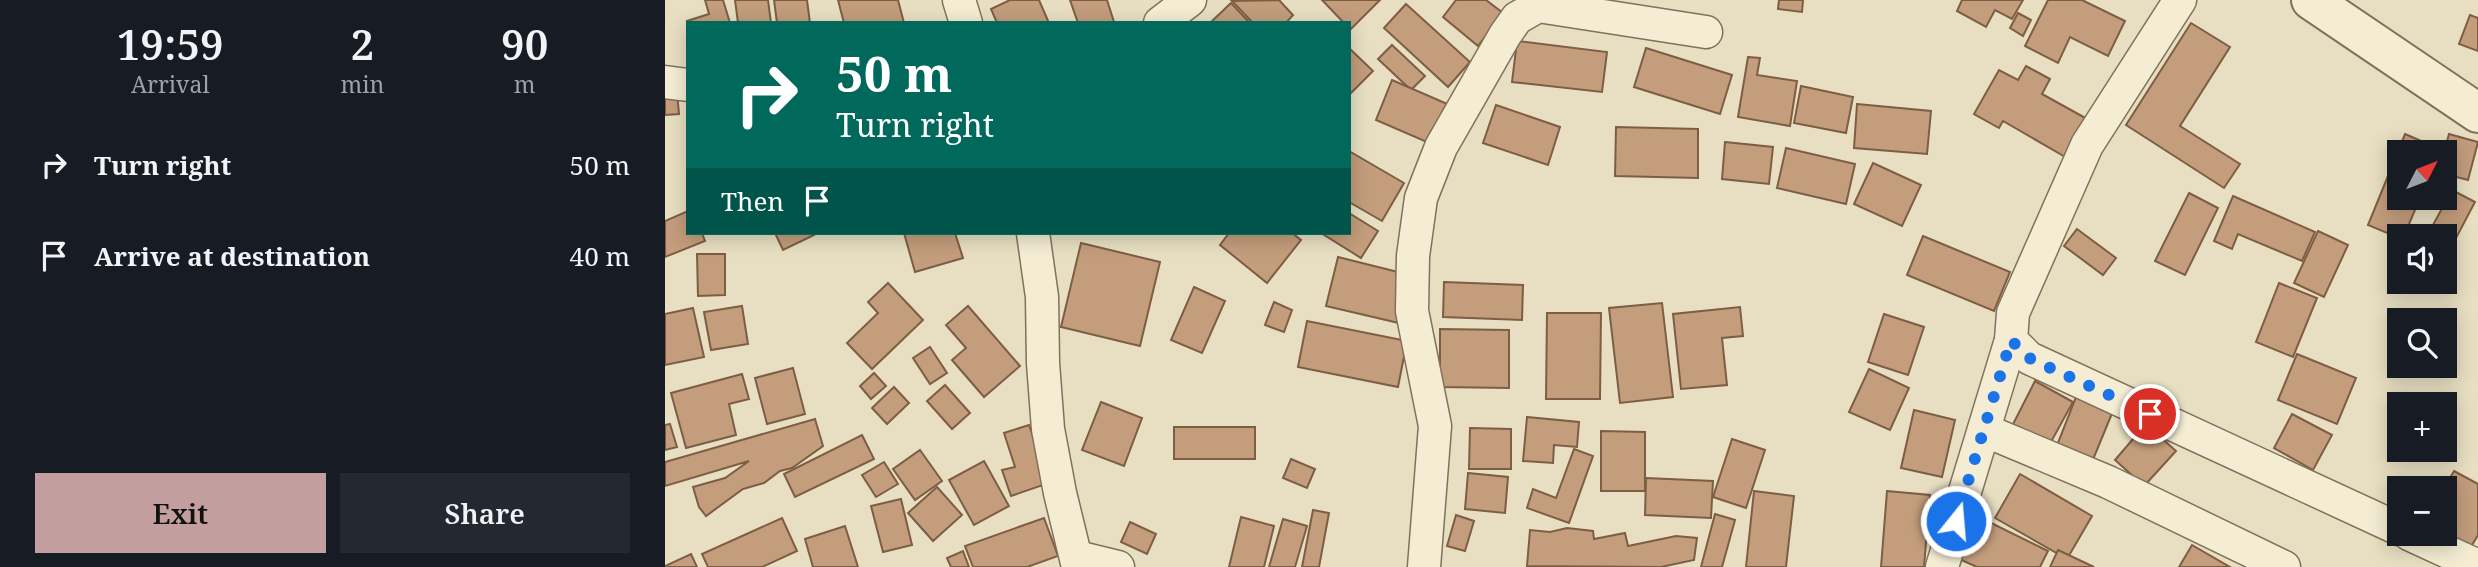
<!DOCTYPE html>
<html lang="en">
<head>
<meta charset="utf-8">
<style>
  :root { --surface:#171b24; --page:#242831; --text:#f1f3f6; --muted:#9ea1a6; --accent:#c29e9e }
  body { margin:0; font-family:"Noto Serif",serif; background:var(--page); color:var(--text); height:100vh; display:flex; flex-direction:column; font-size:26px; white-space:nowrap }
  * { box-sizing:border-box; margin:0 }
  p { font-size:23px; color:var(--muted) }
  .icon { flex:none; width:38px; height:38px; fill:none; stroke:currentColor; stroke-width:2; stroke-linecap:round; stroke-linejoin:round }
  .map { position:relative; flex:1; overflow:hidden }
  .side { display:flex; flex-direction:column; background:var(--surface); width:665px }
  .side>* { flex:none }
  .top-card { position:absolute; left:21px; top:21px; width:665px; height:214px; border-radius:0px; box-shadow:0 4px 18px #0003; background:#00695c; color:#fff; overflow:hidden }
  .needle { width:46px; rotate:48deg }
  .controls { position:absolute; left:1722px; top:140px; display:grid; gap:14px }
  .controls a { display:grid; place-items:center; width:70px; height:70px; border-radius:0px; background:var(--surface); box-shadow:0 4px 18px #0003; font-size:35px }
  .pin { position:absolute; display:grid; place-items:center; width:60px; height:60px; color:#fff; margin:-30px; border:4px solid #fff; border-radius:50%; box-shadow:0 2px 7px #0007 }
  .me { position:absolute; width:77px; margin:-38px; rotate:17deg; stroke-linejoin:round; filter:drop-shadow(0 0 5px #0008) }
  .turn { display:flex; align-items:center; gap:24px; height:147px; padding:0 35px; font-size:32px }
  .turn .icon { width:91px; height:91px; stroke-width:2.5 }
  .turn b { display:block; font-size:49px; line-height:60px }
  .then { display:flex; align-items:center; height:66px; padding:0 35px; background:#0003; gap:14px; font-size:26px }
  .eta { display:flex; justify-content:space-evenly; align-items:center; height:119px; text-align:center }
  .eta b { font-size:42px; font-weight:600; line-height:49px }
  .primary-button { display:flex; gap:14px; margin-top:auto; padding:14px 35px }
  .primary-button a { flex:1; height:80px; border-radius:0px; background:var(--accent); color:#111; font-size:28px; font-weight:600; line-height:80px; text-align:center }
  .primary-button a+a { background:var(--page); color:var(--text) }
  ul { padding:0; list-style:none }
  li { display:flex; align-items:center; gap:21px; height:91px; padding:0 35px }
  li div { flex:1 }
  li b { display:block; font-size:26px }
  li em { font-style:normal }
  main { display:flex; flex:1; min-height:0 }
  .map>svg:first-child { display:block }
  .building { fill:#c39d7c; stroke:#7d5e44; stroke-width:2 }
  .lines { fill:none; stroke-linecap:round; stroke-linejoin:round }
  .minor-casing { stroke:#80715b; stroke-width:35 }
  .tertiary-casing { stroke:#80715b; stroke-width:42 }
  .minor { stroke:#f4edd4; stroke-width:32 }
  .tertiary { stroke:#f4edd4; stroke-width:38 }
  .route { stroke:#1a73e8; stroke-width:12; stroke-dasharray:0 21.6 }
</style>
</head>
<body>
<main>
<section class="side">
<div class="eta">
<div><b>19:59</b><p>Arrival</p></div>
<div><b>2</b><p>min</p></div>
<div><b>90</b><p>m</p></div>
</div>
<ul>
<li><svg class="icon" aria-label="right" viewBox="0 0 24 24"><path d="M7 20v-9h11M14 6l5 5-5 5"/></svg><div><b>Turn right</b></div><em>50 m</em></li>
<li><svg class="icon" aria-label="arrive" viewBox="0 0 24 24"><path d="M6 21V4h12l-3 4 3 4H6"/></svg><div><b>Arrive at destination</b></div><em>40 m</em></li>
</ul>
<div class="primary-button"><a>Exit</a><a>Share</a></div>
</section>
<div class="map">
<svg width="1813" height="567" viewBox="0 0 1813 567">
  <rect width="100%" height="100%" fill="#e8dfc2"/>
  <g class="building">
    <path d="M40 0H58L65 23 23 24 22 21 44 14Z"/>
    <path d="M70 0H103L106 23H73Z"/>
    <path d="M109 0H142L145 23H112Z"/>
    <path d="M173 0H233L239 23H179Z"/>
    <path d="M345 0H374L384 23H332L326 9Z"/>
    <path d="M405 0H442L449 22 413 23Z"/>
    <path d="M614 0 628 15 621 23H588L567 1Z"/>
    <path d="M657 0H715L686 29 684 23H679Z"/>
    <path d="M791 0H821L838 13 813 46 778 17Z"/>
    <path d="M1114 0H1138L1137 12 1113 9Z"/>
    <path d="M1297 0H1358L1347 19 1330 10 1321 27 1292 11Z"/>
    <path d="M1383 0H1417L1460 21 1443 56 1405 37 1393 63 1360 46Z"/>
    <path d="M566 3 585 23H545Z"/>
    <path d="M741 4 805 62 783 87 719 28Z"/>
    <path d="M1353 13 1366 20 1358 36 1345 28Z"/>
    <path d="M1805 15 1813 18V51L1794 44Z"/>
    <path d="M1526 23 1565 47 1515 126 1575 164 1559 188 1461 125Z"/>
    <path d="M852 41 942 52 937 92 847 82Z"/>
    <path d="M727 45 760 76 746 90 713 59Z"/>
    <path d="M684 48 708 71 684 95Z"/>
    <path d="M981 48 1067 75 1055 114 969 87Z"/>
    <path d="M1083 57 1095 58 1092 75 1132 81 1125 126 1073 117Z"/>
    <path d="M1361 66 1385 79 1377 94 1424 120 1402 158 1338 121 1334 128 1309 114 1334 70 1353 80Z"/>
    <path d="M727 80 787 106 771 146 711 120Z"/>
    <path d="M1136 86 1188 97 1181 133 1129 123Z"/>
    <path d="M12 92 14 114 0 115V93Z"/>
    <path d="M1192 104 1266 111 1262 154 1189 148Z"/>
    <path d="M831 105 895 127 883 165 818 143Z"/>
    <path d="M951 127 1033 129V178L950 176Z"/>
    <path d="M1740 134 1775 149 1774 152H1734V198H1755L1739 236 1734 238 1703 225Z"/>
    <path d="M1784 134 1813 142 1803 180 1780 174 1779 152Z"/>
    <path d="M1060 142 1108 147 1104 184 1057 179Z"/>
    <path d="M1121 148 1190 164 1181 204 1112 188Z"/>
    <path d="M684 151 739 183 717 221 684 202Z"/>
    <path d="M1208 163 1256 185 1237 226 1189 204Z"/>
    <path d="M1787 190 1810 202 1780 259V236H1762Z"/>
    <path d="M1524 193 1553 208 1520 275 1490 261Z"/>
    <path d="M1568 196 1650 232 1637 261 1573 234 1567 249 1549 241Z"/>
    <path d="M23 211V233H37L40 241 0 257V221Z"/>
    <path d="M684 213 713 231 696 258 656 233H684Z"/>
    <path d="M1412 229 1451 258 1438 275 1399 246Z"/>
    <path d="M1653 231 1683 245 1659 297 1629 283Z"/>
    <path d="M110 233H148L149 235 118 250Z"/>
    <path d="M239 233H290L298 258 250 272Z"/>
    <path d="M564 233H627L636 240 602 283 555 245Z"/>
    <path d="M1258 236 1345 272 1329 311 1242 275Z"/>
    <path d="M416 243 495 262 475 346 396 327Z"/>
    <path d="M32 254H60V295L33 296Z"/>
    <path d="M673 257 749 276 738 324 661 306Z"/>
    <path d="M779 282 858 285 857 320 778 317Z"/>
    <path d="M223 283 258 320 207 369 182 343 213 313 203 302Z"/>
    <path d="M1614 283 1652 298 1628 357 1591 342Z"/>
    <path d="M529 287 560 301 537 353 506 340Z"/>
    <path d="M609 302 627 310 619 332 600 325Z"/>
    <path d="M997 303 1008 397 955 403 944 308Z"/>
    <path d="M77 306 83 344 46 350 39 312Z"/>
    <path d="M303 306 355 366 319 397 287 360 301 348 281 325Z"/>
    <path d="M1075 307 1078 336 1057 338 1062 385 1016 389 1008 314Z"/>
    <path d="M28 308 39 357 0 365V314Z"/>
    <path d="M882 313H936L935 399H881Z"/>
    <path d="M1219 314 1259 327 1243 375 1203 362Z"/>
    <path d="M642 321 742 341 733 387 633 367Z"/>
    <path d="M775 329 844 330V388L775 387Z"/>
    <path d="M265 347 282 373 265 384 248 358Z"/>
    <path d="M1632 354 1691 378 1672 424 1613 400Z"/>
    <path d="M128 368 140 414 102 424 90 378Z"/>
    <path d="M1204 369 1244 388 1225 430 1184 412Z"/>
    <path d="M209 373 221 386 206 399 195 386Z"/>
    <path d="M77 374 84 399 64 404 71 435 21 448 6 393Z"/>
    <path d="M1370 381 1408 402 1381 451 1344 432Z"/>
    <path d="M280 385 305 413 287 429 262 401Z"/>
    <path d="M229 387 244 403 222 424 207 408Z"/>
    <path d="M1411 397 1448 411 1427 462 1391 448Z"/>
    <path d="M436 402 477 418 459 466 417 450Z"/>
    <path d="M1249 410 1290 420 1277 477 1236 468Z"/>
    <path d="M1627 414 1667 435 1648 470 1609 448Z"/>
    <path d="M862 417 914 422 912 447 889 445 888 463 858 461Z"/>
    <path d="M150 419 158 446 127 468 115 471 99 483 78 489 41 516 34 507 28 487 60 478 84 461 0 486V462Z"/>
    <path d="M5 424 12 447 0 450V425Z"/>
    <path d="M1481 424 1511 451 1479 486 1450 460Z"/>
    <path d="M364 425 384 483 346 496 337 470 350 467 339 433Z"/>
    <rect x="509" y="427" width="81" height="32"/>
    <path d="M805 428 846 429V469H804Z"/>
    <path d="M936 431 980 432V491H936Z"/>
    <path d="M197 435 209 459 130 497 119 474Z"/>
    <path d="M1067 439 1100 450 1081 508 1048 497Z"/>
    <path d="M909 449 928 456 904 523 862 508 868 489 891 498Z"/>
    <path d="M255 450 277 481 250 500 228 469Z"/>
    <path d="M626 459 650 469 642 488 618 478Z"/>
    <path d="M319 461 344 506 309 525 284 480Z"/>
    <path d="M219 462 233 484 211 497 197 475Z"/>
    <path d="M1789 471 1813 484V535L1806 547 1780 533 1779 488Z"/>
    <path d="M803 473 843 477 840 513 800 509Z"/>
    <path d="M1355 474 1427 516 1402 559 1330 518Z"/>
    <path d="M981 478 1048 481 1046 518 980 515Z"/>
    <path d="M272 487 297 515 268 541 243 513Z"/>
    <path d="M1089 491 1129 496 1121 567H1081Z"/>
    <path d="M1222 491 1265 495 1259 567H1216Z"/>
    <path d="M236 499 247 545 218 552 206 506Z"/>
    <path d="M648 510 664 513 654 567H637Z"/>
    <path d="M1050 514 1070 520 1057 567H1036Z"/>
    <path d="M791 515 809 521 800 551 782 546Z"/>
    <path d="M576 517 609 526 599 567H564Z"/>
    <path d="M1314 517 1383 551 1375 567H1312L1294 559Z"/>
    <path d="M117 518 132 551 97 567H43L37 554Z"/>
    <path d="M379 518 393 556 362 567H308L300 546Z"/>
    <path d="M618 519 642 526 630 567H604Z"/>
    <path d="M465 522 491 534 482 554 456 542Z"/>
    <path d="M180 526 193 567H148L140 539Z"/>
    <path d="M902 528 928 531 929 539 960 533 963 546 1011 536 1032 538 1029 560 996 567 862 566 865 530 885 532Z"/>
    <path d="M1527 545 1565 567H1514Z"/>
    <path d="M1393 550 1429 567H1385Z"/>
    <path d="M298 551 304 567H286L282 558Z"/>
    <path d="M26 554 32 567H0V566Z"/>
  </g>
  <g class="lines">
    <defs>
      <g id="minor">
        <path d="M294 0 301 23"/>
        <path d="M1515 0 1422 145 1348 313 1346 340 1364 358 1734 529"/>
        <path d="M495 23 525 0"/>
        <path d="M0 82 23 85"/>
        <path d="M368 233 377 297 378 363 383 429 395 493 413 567"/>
        <path d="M1319 430 1443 482 1619 567"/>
        <path d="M1744 534 1813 566"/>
        <path d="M412 557 453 567"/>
        <path d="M759 567 770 426 747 311 748 256 756 198 776 147 840 35 852 18 873 6 1041 32"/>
        <path d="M1277 567 1346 340"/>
      </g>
      <path id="tertiary" d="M1646 0 1813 113"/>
    </defs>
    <use href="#minor" class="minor-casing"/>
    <use href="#tertiary" class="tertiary-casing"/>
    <use href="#minor" class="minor"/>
    <use href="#tertiary" class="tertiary"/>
  </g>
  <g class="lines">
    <path class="route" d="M1291 521 1346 340 1364 358 1485 414"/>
  </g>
</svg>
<div class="controls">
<a><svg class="needle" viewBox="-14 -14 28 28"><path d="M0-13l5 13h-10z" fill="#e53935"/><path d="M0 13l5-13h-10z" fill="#9ea1a6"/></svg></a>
<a><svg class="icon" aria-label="sound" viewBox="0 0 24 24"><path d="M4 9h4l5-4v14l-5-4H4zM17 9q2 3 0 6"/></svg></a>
<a><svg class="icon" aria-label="search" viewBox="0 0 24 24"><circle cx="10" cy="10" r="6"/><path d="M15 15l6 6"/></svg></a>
<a>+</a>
<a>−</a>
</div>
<div class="pin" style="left:1485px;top:414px;background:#d93025"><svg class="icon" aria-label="arrive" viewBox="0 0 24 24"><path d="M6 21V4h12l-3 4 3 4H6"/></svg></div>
<svg class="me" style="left:1291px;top:521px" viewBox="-20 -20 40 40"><circle r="17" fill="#1a73e8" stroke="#fff" stroke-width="3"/><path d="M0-11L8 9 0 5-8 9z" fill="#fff"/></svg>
<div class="top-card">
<div class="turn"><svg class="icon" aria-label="right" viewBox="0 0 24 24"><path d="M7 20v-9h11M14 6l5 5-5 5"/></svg><div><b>50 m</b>Turn right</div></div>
<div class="then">Then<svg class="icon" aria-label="arrive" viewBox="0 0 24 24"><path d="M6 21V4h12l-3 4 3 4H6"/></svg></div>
</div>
</div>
</main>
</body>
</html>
